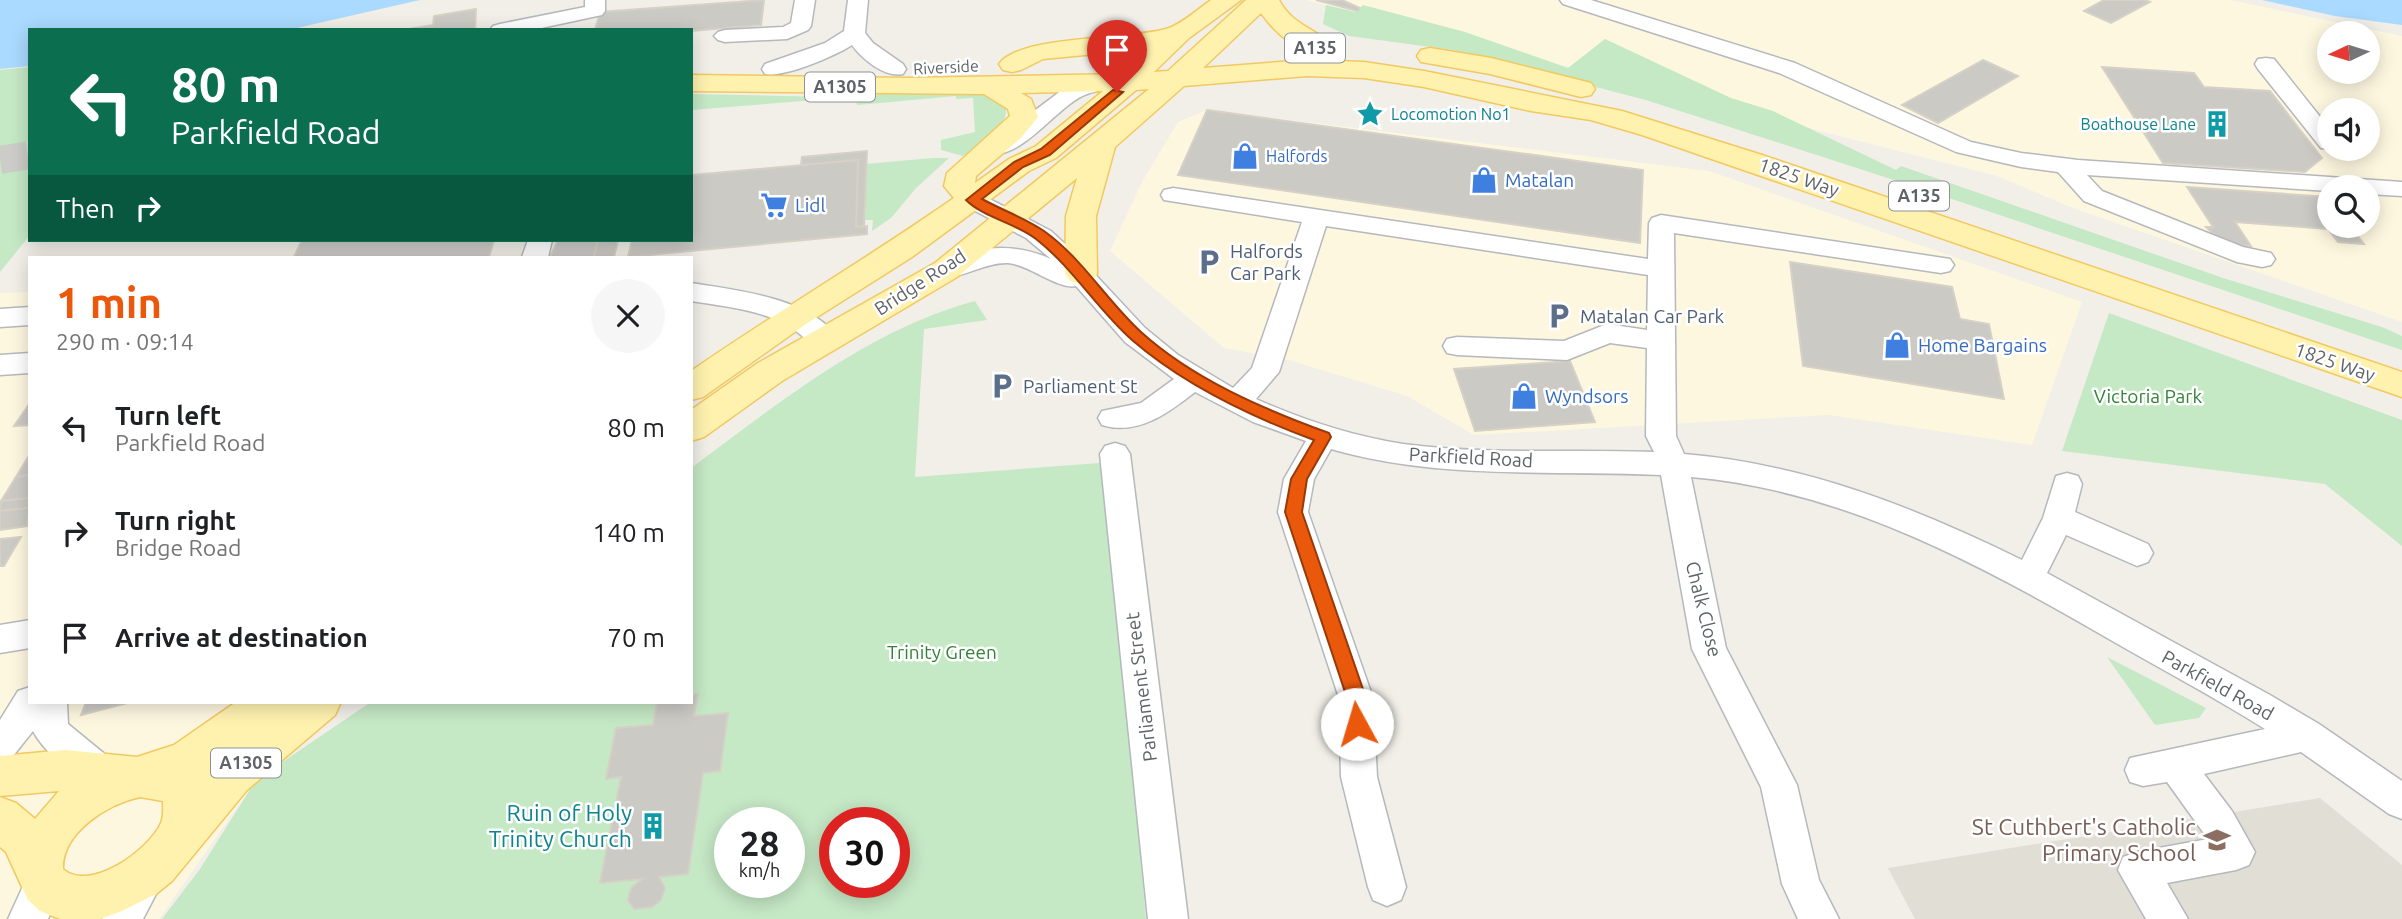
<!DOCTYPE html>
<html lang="en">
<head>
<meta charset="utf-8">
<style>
  :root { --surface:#fff; --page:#f6f6f6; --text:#202124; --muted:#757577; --accent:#ea580c }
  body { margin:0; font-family:Ubuntu,sans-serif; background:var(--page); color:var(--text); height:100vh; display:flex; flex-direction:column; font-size:26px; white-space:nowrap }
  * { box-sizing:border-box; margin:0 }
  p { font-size:23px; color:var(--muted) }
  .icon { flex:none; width:38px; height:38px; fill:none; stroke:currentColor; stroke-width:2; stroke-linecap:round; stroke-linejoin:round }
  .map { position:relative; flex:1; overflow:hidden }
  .panel { position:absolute; left:28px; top:256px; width:665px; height:448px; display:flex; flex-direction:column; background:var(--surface); border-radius:0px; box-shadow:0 4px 18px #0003 }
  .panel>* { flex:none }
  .banner { position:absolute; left:28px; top:28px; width:665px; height:214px; border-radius:0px; box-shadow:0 4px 18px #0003; background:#0b6e4f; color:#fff; overflow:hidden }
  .needle { width:46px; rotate:266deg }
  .controls { position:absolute; left:2317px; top:21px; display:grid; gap:14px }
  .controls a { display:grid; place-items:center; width:63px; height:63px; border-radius:50%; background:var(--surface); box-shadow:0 4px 18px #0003; font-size:35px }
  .speed { position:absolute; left:714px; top:807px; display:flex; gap:14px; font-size:35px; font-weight:700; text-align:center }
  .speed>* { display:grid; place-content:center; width:91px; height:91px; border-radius:50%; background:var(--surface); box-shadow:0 4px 18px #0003; line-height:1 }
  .speed small { font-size:18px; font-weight:400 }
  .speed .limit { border:10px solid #d22; background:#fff; color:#111 }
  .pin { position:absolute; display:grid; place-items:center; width:60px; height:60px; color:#fff; margin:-72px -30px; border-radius:50% 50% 50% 0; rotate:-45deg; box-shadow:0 0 7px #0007 }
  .pin .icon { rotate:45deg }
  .me { position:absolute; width:77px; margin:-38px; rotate:354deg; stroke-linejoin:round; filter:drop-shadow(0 0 5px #0008) }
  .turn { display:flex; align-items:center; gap:24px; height:147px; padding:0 28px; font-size:32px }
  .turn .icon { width:91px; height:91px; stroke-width:2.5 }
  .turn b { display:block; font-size:49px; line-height:60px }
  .then { display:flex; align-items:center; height:66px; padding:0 28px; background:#0003; gap:14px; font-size:26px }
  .round { display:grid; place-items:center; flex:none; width:74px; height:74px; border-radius:37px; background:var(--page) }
  .summary { display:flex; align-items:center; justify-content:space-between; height:119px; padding:0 28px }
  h1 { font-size:42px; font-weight:700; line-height:52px; color:var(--accent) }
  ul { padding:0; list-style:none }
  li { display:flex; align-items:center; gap:21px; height:105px; padding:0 28px }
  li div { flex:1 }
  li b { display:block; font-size:26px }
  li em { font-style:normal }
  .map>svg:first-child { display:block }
  .commercial { fill:#fef7e0; fill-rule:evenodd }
  .education { fill:#e1ded6 }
  .green { fill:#c5e8c5; fill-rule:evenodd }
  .water { fill:#aadaff }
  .building { fill:#cccac5; stroke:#d6d1c6; stroke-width:2 }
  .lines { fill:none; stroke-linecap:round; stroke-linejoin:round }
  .major-tunnel { stroke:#ccccc8; stroke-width:28; stroke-dasharray:28 14; stroke-linecap:butt }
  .minor-casing { stroke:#b5b8bc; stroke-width:3 }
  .major-casing { stroke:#f2c960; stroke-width:3 }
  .minor { fill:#fff; fill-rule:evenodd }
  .major { fill:#fff2af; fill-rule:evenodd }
  .route { fill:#ea580c; stroke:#983908; stroke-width:2 }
  .labels { text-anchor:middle; stroke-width:5; stroke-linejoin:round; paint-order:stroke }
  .far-street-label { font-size:16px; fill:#5f6368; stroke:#fff }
  .far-culture-label { font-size:16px; fill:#0d838f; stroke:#fff; text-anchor:start }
  .far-shop-label { font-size:16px; fill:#366cbe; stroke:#fff; text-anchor:start }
  .shield { fill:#fff; stroke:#8f9295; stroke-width:2 }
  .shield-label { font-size:18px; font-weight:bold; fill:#5f6368 }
  .street-label { font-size:19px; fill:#5f6368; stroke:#fff }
  .shop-label { font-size:19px; fill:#366cbe; stroke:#fff; text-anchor:start }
  .service-label { font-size:19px; fill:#4e5e75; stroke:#fff; text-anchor:start }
  .park-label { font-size:19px; fill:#348238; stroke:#fff }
  .near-culture-label { font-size:23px; fill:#0d838f; stroke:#fff; text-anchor:end }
  .near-education-label { font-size:23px; fill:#785e54; stroke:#fff; text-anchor:end }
</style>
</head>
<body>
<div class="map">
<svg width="2402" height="919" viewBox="0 0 2402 919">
  <rect width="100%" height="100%" fill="#f1efe8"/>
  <g class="commercial">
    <path d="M1306 0H2230L2402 36V322L2073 208 1997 176ZM2329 33H2368V72H2329ZM2329 110H2368V149H2329ZM2329 187H2368V226H2329Z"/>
    <path d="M1207 110 1709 171 2082 302 2032 445 1829 415 1474 435 1407 396 1289 360 1224 348 1110 251 1142 182 1178 122Z"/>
    <path d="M30 292V702H271L256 780 159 919H0V293Z"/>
  </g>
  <path class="education" d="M2320 798 2402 865V919H1915L1888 868Z"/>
  <g class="green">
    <path d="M1326 5 1356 12 1363 5 1465 32 1568 68 1605 39 1731 98 1773 111 1896 170 1901 166 2226 279 2382 327 2402 336V350L1928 191 1646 100 1453 50 1349 36 1323 24Z"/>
    <path d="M30 67V235L0 272V70Z"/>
    <path d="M964 93C980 94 994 95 1006 107 1008 130 980 145 963 156L941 150V140L975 132 973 98 956 99V96L858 105 848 94Z"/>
    <path d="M691 94 828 97V99L691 110Z"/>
    <path d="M933 158H949L916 188 891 218 872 231 873 220H865L866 164Z"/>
    <path d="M975 301 987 320 924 329 915 477 1100 463 1105 467 1146 919H162L200 869 256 780 371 702H691V468C779 403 868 330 975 301ZM730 822H789V882H730ZM835 822H894V882H835Z"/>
    <path d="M2109 313 2402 420V546L2325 484 2062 451Z"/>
    <path d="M2107 657 2206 708 2199 718 2155 725Z"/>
  </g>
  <g class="water">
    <path d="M0 0H420L288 30H30V66L0 69Z"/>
    <path d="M2262 0H2402V25L2335 16Z"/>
  </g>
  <g class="building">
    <path d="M764 0 761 25 691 31 595 30 600 12Z"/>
    <path d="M1316 0H1342L1360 8 1357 11Z"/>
    <path d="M2104 0H2145L2150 2 2111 23 2084 11Z"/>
    <path d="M476 9 475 30H403L433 25 434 16Z"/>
    <path d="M1983 60 2018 76 1938 123 1902 105Z"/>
    <path d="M2102 67 2194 73 2204 87 2270 91 2322 158 2305 172 2163 163Z"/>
    <path d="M1207 110 1643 170 1640 243 1178 175Z"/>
    <path d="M867 151 864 226 856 227 858 160 801 165 802 157Z"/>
    <path d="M858 160 856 227 867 226V234L628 257 632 240H691L693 175Z"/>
    <path d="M2187 187 2329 197V226H2350L2364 244 2338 242 2328 229 2235 222 2251 246 2223 244 2206 227H2213Z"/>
    <path d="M302 240H494L489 257H294Z"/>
    <path d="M558 240H598L594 257H550Z"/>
    <path d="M598 240H618L614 257H594Z"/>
    <path d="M1790 262 1952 287 1960 319 1989 324 2004 399 1803 366Z"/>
    <path d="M1570 361 1595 422 1475 431 1454 369Z"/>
    <path d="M30 403V425L14 426Z"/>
    <path d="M30 454V475L16 477Z"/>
    <path d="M30 475V498L1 501 16 477Z"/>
    <path d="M30 498V508L0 511 1 501Z"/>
    <path d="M30 508 27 526 0 530V511Z"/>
    <path d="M21 537 4 566H0V539Z"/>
    <path d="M691 694H698L694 716 728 713 720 771 703 773 688 874 659 877 665 888 661 900 652 907 634 909 628 900 631 888 642 879 600 883 621 777 606 779 616 728 653 725 657 702H691Z"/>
    <path d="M86 702H131L81 715Z"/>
  </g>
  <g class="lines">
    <path class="major-tunnel" d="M0 160 30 155"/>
    <defs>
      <g id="minor">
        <path d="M585 0H605V11L602 15 532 30H490L493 26 500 24 585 7Z"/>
        <path d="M795 0H815L811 26 808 30 787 39 725 42 718 40 714 36 718 32 725 30 783 27 791 23Z"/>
        <path d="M848 0H868L865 33 873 43 903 64 906 69 903 74C885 78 862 59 852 45 835 56 784 78 765 74L762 69 765 64 825 43 844 31Z"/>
        <path d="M1560 0H1591L1795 63 1971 142 2021 153 2078 160 2402 182V196L2368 194V187H2329V191L2087 175 2102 191 2243 247 2271 253 2275 259 2271 265 2262 267 2237 262 2084 201 2058 172 2021 167 1956 152 1779 73 1563 4Z"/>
        <path d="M2266 58 2274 59 2329 128V149H2334L2321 148 2258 69 2255 64 2258 59Z"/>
        <path d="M1112 76 1120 78 1123 83 1120 88C1109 90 1097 90 1087 94 1058 104 1022 161 989 153L985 148 1070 84Z"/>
        <path d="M1173 188 1648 259 1649 223 1652 218 1661 215 1950 259 1954 265 1950 271 1941 273 1674 233 1676 436 1684 454C1805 464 1914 507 2022 560L2043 518 2056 476 2067 473 2078 476 2082 484 2075 512 2148 544 2153 553 2148 562 2137 566 2066 535 2047 573 2270 695 2319 724 2402 781V819L2389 814 2301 752 2204 774 2232 811 2255 852 2249 865 2236 870 2167 883 2188 919H2146L2118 870 2123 857 2137 852 2208 839 2167 782 2143 786 2130 782 2125 770 2130 758 2265 729C2214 697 2161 669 2109 639 1979 564 1844 490 1691 477L1726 648 1797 785 1819 880 1839 919H1798L1782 884 1761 787 1692 649 1661 475C1550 470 1439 480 1331 449L1314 479 1308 512 1373 698 1377 777 1406 887 1401 900 1387 906 1373 900 1368 887 1341 777 1339 698 1278 512 1284 479 1306 441 1253 422 1195 392C1168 413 1138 436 1102 425L1098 418 1102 411 1141 403 1174 379 1125 342 1076 286C1058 290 1030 265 1008 263 983 262 958 282 937 276L933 270C938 262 948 259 957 256 990 245 1019 245 1051 259L1026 238 964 205 961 200 964 195 973 193 982 195 1051 231 1076 254 1145 328 1178 355 1233 388 1252 368 1302 222 1164 200 1161 195 1164 190ZM1326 226 1648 275 1647 330 1607 324 1564 341 1457 337 1447 339 1443 346 1447 353 1457 355 1567 360 1610 343 1647 348 1646 436 1654 452C1571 449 1486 455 1403 444 1352 436 1303 420 1256 399L1279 372Z"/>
        <path d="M528 240H552L548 257H522Z"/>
        <path d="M691 283C735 290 813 298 838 339L834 346C810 352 801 330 782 322 753 309 722 306 691 301Z"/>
        <path d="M30 307V325L0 327V309Z"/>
        <path d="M30 353V373L0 375V355Z"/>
        <path d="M1115 443 1125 446 1130 454 1188 919H1148L1100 454 1105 446Z"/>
        <path d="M30 620V648L0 653V625Z"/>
        <path d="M30 687V702H67L68 724 112 760 117 772 112 784 99 788C78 781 43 751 33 731L13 756 0 761V720L18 691Z"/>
        <path d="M148 855 162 860 167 873 143 919H102L134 860Z"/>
        <path d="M43 867 57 873 62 886 48 919H8L29 873Z"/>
      </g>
      <g id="major">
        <path d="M1211 0H1241L1189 38 1154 72 1168 71 1246 0H1279C1293 27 1320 29 1333 48L1329 54C1304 60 1275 33 1261 13L1203 68 1307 60 1364 62 1424 71 1622 111 1762 155 2402 372V397L1642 135 1591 120 1531 111 1424 87 1364 78 1307 76 1184 86 1115 147 1096 216 1097 274 1092 281 1081 284 1070 281 1065 274 1066 216 1077 178 957 277 782 381 704 437 691 441V410L758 363 935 263 1149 89 1136 90 1056 158 1029 171 912 257 806 324 703 397 691 400V371C778 311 868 258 954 198L944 186 947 173 1010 116 1008 109 984 94 691 91V75L909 78 1121 74 1148 49 1043 59 1021 70 1012 72 1003 70 999 64C1019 35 1128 40 1166 29 1181 25 1198 9 1211 0ZM1103 91 1036 146 1009 159 975 183 976 176 1021 138 1038 117 1031 99 1021 93Z"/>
        <path d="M1430 48 1491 58 1591 83 1595 89 1591 95 1581 97 1490 74 1421 62 1417 56 1421 50Z"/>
        <path d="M236 702H341L335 715 247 790 172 881 156 894 122 911 100 919H60L40 911 28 900 6 852 0 847V797L16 803 35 819 59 791 0 796V756L66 750 137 757 174 745ZM140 797 163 801C163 808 164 816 161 823 149 850 90 893 63 869 62 832 108 804 140 797Z"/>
      </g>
    </defs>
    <use href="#minor" class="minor-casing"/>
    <use href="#major" class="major-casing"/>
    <use href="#minor" class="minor"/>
    <use href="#major" class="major"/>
  </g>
  <path class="route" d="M1113 90 1123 92 1050 155 1023 167 982 199C1002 210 1025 218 1044 231 1082 258 1107 301 1141 332 1193 379 1263 409 1329 433L1331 437 1307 479 1302 512 1366 698 1367 724 1364 730 1357 733 1351 730 1347 698 1285 512 1291 479 1314 440C1249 416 1184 385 1132 340 1097 309 1073 268 1036 239 1016 223 984 218 966 200L1014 162 1041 149Z"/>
  <defs>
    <symbol id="sight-bare" viewBox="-9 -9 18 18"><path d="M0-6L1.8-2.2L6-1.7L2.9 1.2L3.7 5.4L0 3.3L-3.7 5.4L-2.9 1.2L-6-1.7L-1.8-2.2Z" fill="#0f9aa8" stroke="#fff" stroke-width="2.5" paint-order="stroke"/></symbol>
    <symbol id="building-bare" viewBox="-9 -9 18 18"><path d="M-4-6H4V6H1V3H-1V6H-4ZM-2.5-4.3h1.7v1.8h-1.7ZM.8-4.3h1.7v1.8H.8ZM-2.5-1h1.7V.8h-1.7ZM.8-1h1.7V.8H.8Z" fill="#0f9aa8" stroke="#fff" stroke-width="2.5" paint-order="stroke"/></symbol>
    <symbol id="shop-bare" viewBox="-9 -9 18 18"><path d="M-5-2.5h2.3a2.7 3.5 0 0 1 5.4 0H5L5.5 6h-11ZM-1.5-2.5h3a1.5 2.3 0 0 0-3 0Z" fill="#3f7fe0" stroke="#fff" stroke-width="2.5" paint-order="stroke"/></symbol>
    <symbol id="supermarket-bare" viewBox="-9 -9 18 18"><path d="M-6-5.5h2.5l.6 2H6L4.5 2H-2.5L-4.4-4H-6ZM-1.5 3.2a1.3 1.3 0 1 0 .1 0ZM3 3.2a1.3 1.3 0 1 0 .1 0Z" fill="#3f7fe0" stroke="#fff" stroke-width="2.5" paint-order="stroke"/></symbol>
    <symbol id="parking-bare" viewBox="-9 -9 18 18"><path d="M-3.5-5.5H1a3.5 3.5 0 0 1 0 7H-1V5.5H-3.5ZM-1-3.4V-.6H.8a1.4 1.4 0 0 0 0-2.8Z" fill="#5c6f8a" stroke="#fff" stroke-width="2.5" paint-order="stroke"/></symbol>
    <symbol id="school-bare" viewBox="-9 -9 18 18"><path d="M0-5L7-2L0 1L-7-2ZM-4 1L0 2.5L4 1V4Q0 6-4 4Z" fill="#8d6e63" stroke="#fff" stroke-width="2.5" paint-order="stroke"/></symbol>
  </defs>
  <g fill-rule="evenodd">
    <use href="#sight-bare" x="1351" y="95" width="38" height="38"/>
    <use href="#building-bare" x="2198" y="105" width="38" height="38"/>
    <use href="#shop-bare" x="1226" y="137" width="38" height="38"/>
    <use href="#shop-bare" x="1465" y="161" width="38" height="38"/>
    <use href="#supermarket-bare" x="755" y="186" width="38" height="38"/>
    <use href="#parking-bare" x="1190" y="243" width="38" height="38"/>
    <use href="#parking-bare" x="1540" y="297" width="38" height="38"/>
    <use href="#shop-bare" x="1878" y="326" width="38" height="38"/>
    <use href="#parking-bare" x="983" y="367" width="38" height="38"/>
    <use href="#shop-bare" x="1505" y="377" width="38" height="38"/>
    <use href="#building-bare" x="634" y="807" width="38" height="38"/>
    <use href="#school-bare" x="2198" y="821" width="38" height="38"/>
  </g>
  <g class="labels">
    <g class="far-street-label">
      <text transform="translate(946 67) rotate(-3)" y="6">Riverside</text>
    </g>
    <g class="far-culture-label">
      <text x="1391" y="120">Locomotion No1</text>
      <text x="2196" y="130" text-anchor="end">Boathouse Lane</text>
    </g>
    <g class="far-shop-label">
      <text x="1266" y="162">Halfords</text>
    </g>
    <g class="shield">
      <rect x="1285" y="33.5" width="60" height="29" rx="5"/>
      <rect x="805" y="72.5" width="70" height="29" rx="5"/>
      <rect x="1889" y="181.5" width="60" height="29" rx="5"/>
      <rect x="211" y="748.5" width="70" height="29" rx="5"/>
    </g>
    <g class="shield-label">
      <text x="1315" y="54">A135</text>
      <text x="840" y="93">A1305</text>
      <text x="1919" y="202">A135</text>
      <text x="246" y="769">A1305</text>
    </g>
    <g class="street-label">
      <text transform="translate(1799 177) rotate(19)" y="7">1825 Way</text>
      <text transform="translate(920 282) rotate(-33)" y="7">Bridge Road</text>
      <text transform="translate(2335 362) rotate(19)" y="7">1825 Way</text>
      <text transform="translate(1471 457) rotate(3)" y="7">Parkfield Road</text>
      <text transform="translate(1704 609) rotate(76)" y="7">Chalk Close</text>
      <text transform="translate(2218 685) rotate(29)" y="7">Parkfield Road</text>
      <text transform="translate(1141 687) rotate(-97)" y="7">Parliament Street</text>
    </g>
    <g class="shop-label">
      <text x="1505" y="187">Matalan</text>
      <text x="795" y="212">Lidl</text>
      <text x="1918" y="352">Home Bargains</text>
      <text x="1545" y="403">Wyndsors</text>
    </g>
    <g class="service-label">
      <text x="1230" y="258">Halfords<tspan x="1230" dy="22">Car Park</tspan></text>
      <text x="1580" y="323">Matalan Car Park</text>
      <text x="1023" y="393">Parliament St</text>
    </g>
    <g class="park-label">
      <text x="2148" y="403">Victoria Park</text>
      <text x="942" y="659">Trinity Green</text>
    </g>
    <g class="near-culture-label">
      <text x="632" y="821">Ruin of Holy<tspan x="632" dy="26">Trinity Church</tspan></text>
    </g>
    <g class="near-education-label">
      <text x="2196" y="835">St Cuthbert's Catholic<tspan x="2196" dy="26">Primary School</tspan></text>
    </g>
  </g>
</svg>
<div class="controls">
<a><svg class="needle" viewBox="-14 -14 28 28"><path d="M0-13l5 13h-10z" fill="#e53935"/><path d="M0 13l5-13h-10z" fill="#757577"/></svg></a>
<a><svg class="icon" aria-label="sound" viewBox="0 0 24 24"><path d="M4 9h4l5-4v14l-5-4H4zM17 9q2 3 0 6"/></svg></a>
<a><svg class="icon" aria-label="search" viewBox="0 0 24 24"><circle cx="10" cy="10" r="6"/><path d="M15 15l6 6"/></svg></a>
</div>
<div class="speed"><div>28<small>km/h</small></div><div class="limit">30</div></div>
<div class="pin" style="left:1117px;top:92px;background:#d93025"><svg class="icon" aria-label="arrive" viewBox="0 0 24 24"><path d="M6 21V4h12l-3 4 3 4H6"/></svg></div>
<svg class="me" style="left:1357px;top:724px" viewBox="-20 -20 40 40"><circle r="19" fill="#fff"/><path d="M0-13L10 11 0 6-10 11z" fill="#ea580c"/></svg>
<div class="banner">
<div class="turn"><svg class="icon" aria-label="left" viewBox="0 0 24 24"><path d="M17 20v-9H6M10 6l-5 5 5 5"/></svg><div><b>80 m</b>Parkfield Road</div></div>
<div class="then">Then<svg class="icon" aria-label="right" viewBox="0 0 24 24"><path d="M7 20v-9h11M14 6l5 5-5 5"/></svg></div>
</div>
<section class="panel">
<div class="summary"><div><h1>1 min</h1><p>290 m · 09:14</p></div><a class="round"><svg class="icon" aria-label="close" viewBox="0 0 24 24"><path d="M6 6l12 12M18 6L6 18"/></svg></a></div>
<ul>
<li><svg class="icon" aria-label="left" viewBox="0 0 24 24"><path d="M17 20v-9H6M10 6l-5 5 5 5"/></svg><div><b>Turn left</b><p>Parkfield Road</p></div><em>80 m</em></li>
<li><svg class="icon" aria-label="right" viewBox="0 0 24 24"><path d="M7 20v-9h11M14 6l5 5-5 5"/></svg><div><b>Turn right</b><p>Bridge Road</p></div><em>140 m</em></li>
<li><svg class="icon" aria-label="arrive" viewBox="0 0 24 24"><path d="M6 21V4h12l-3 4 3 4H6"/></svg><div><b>Arrive at destination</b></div><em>70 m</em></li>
</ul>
</section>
</div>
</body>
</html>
